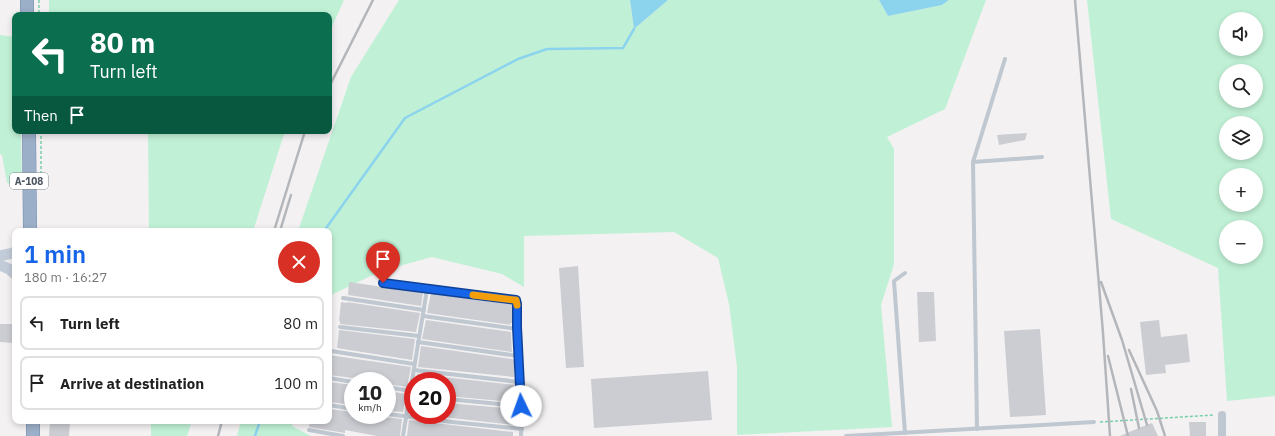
<!DOCTYPE html>
<html lang="en">
<head>
<meta charset="utf-8">
<style>
  :root { --surface:#fff; --page:#f2f2f2; --text:#222; --muted:#767676; --line:#e0e0e0; --accent:#1664e8 }
  body { margin:0; font-family:"IBM Plex Sans",sans-serif; background:var(--page); color:var(--text); height:100vh; display:flex; flex-direction:column; font-size:15px; white-space:nowrap }
  * { box-sizing:border-box; margin:0 }
  p { font-size:13px; color:var(--muted) }
  .icon { flex:none; width:22px; height:22px; fill:none; stroke:currentColor; stroke-width:2; stroke-linecap:round; stroke-linejoin:round }
  .map { position:relative; flex:1; overflow:hidden }
  .panel { position:absolute; left:12px; top:228px; width:320px; height:196px; display:flex; flex-direction:column; background:var(--surface); border-radius:8px; box-shadow:0 2px 6px #0003 }
  .panel>* { flex:none }
  .guide { position:absolute; left:12px; top:12px; width:320px; height:122px; border-radius:8px; box-shadow:0 2px 6px #0003; background:#0b6e4f; color:#fff; overflow:hidden }
  .fabs { position:absolute; left:1219px; top:12px; display:grid; gap:8px }
  .fabs a { display:grid; place-items:center; width:44px; height:44px; border-radius:50%; background:var(--surface); box-shadow:0 2px 6px #0003; font-size:20px }
  .speed { position:absolute; left:344px; top:372px; display:flex; gap:8px; font-size:20px; font-weight:700; text-align:center }
  .speed>* { display:grid; place-content:center; width:52px; height:52px; border-radius:50%; background:var(--surface); box-shadow:0 2px 6px #0003; line-height:1 }
  .speed small { font-size:10px; font-weight:400 }
  .speed .limit { border:6px solid #d22; background:#fff; color:#111 }
  .pin { position:absolute; display:grid; place-items:center; width:34px; height:34px; color:#fff; margin:-41px -17px; border-radius:50% 50% 50% 0; rotate:-45deg; box-shadow:0 0 4px #0007 }
  .pin .icon { rotate:45deg }
  .me { position:absolute; width:44px; margin:-22px; rotate:357deg; stroke-linejoin:round; filter:drop-shadow(0 0 3px #0008) }
  .turn { display:flex; align-items:center; gap:14px; height:84px; padding:0 12px; font-size:18px }
  .turn .icon { width:52px; height:52px; stroke-width:2.5 }
  .turn b { display:block; font-size:28px; line-height:34px }
  .then { display:flex; align-items:center; height:38px; padding:0 12px; background:#0003; gap:8px; font-size:15px }
  .round { display:grid; place-items:center; flex:none; width:42px; height:42px; border-radius:21px; background:var(--page) }
  .head { display:flex; align-items:center; justify-content:space-between; height:68px; padding:0 12px }
  h1 { font-size:24px; font-weight:600; line-height:30px; color:var(--accent) }
  ul { padding:0; list-style:none }
  li { display:flex; align-items:center; gap:12px; height:54px; margin:0 8px 6px; padding:0 4px; border:2px solid var(--line); border-radius:8px }
  li div { flex:1 }
  li b { display:block; font-size:15px }
  li em { font-style:normal }
  .map>svg:first-child { display:block }
  .green { fill:#c0f1d6; fill-rule:evenodd }
  .water { fill:#8cd3ee }
  .lines { fill:none; stroke-linecap:round; stroke-linejoin:round }
  .stream { stroke:#8cd3ee; stroke-width:2.5 }
  .building { fill:#cbcdd3 }
  .trunk-casing { stroke:#738bac; stroke-width:14 }
  .path { stroke:#77cfa9; stroke-width:1.5; stroke-dasharray:3 2; stroke-linecap:butt }
  .service { stroke:#bfc7d0; stroke-width:4 }
  .minor { stroke:#bfc7d0; stroke-width:8 }
  .secondary { stroke:#c2cbd8; stroke-width:11 }
  .trunk { stroke:#9cafc8; stroke-width:13 }
  .rail { stroke:#b3b6bb; stroke-width:2.5 }
  .route-casing { stroke:#0e4197; stroke-width:10 }
  .route { stroke:#1664e8; stroke-width:7 }
  .slow { stroke:#f59e0b; stroke-width:7 }
  .labels { text-anchor:middle; stroke-width:3; stroke-linejoin:round; paint-order:stroke }
  .shield { fill:#fff; stroke:#7f878f; stroke-width:1 }
  .shield-label { font-size:10px; font-weight:bold; fill:#48535f }
</style>
</head>
<body>
<div class="map">
<svg width="1275" height="436" viewBox="0 0 1275 436">
  <rect width="100%" height="100%" fill="#f3f1f1"/>
  <g class="green">
    <path d="M49 0H344L329 33V15H49Z"/>
    <path d="M399 0H630L634 29 668 0H879L888 16 942 5 949 0H986L945 109 887 137 894 149V264L881 305 892 427 737 435V367L729 304 718 258 674 232 524 236V287L502 274 432 257 381 271 329 296V231H298L351 77Z"/>
    <path d="M1087 0H1275V396L1227 401 1218 268 1111 219ZM1226 19H1256V49H1226ZM1226 71H1256V101H1226ZM1226 123H1256V153H1226ZM1226 175H1256V205H1226ZM1226 227H1256V257H1226Z"/>
    <path d="M0 35 15 37V131H21L22 188 7 183 2 155 0 154Z"/>
    <path d="M148 131H285L253 231H149Z"/>
    <path d="M151 421H192L187 436H151Z"/>
    <path d="M241 421H293L292 426 311 436H237Z"/>
  </g>
  <g class="water">
    <path d="M630 0H668L634 29Z"/>
    <path d="M879 0H949L942 5 888 16Z"/>
  </g>
  <g class="lines">
    <g class="stream">
      <path d="M324 231 405 118 518 59 547 49 623 48 634 29"/>
      <path d="M255 436 260 421"/>
    </g>
  </g>
  <g class="building">
    <path d="M1027 133 1025 140 999 145 997 135Z"/>
    <path d="M578 266 584 367 566 368 559 268Z"/>
    <path d="M349 282 423 293 421 306 348 295Z"/>
    <path d="M917 292H934L936 341 919 342Z"/>
    <path d="M431 293 513 305V323H510L511 325 427 313Z"/>
    <path d="M341 302 347 303V302L420 313 416 332 340 324V321H339Z"/>
    <path d="M426 320 511 332 512 352 422 339Z"/>
    <path d="M1159 320 1161 337 1187 334 1190 362 1165 365 1166 373 1146 375 1140 322Z"/>
    <path d="M0 324H13V343L0 342Z"/>
    <path d="M1040 329 1046 415 1010 417 1004 331Z"/>
    <path d="M339 330 415 339 412 360 337 348Z"/>
    <path d="M421 346 512 359 514 360V377L418 367Z"/>
    <path d="M329 355 411 367 407 387 387 384V381L353 377V378L329 375Z"/>
    <path d="M708 371 712 420 594 428 591 379Z"/>
    <path d="M417 374 514 385V402L447 396V381H416Z"/>
    <path d="M329 382 353 385V405L329 402Z"/>
    <path d="M387 391 406 394 403 412 387 411Z"/>
    <path d="M447 403 515 409 514 425 424 415H447Z"/>
    <path d="M329 409 353 412V415H367L402 419 400 436H377L345 430V433L309 427 310 421H329Z"/>
    <path d="M409 420 513 432V436H407Z"/>
    <path d="M50 421H70L69 436H49Z"/>
    <path d="M1189 422H1206V436H1190Z"/>
    <path d="M1152 423 1158 436H1120L1139 428Z"/>
  </g>
  <g class="lines">
    <defs>
      <g id="trunk">
        <path d="M27 0V15"/>
        <path d="M29 131 30 231"/>
        <path d="M33 421V436"/>
      </g>
    </defs>
    <use href="#trunk" class="trunk-casing"/>
    <g class="path">
      <path d="M39 0V15"/>
      <path d="M41 131V179"/>
      <path d="M1100 422 1214 415"/>
    </g>
    <g class="service">
      <path d="M973 162 1005 59"/>
      <path d="M905 273 894 281 905 433"/>
      <path d="M383 283 516 300 517 304C514 348 524 392 521 436"/>
      <path d="M343 298 424 310"/>
      <path d="M423 316 517 329"/>
      <path d="M340 327 419 336"/>
      <path d="M418 342 518 356"/>
      <path d="M331 351 414 364"/>
      <path d="M414 370 520 382"/>
      <path d="M329 378 353 382"/>
      <path d="M387 387 411 391"/>
      <path d="M447 399 521 406"/>
      <path d="M329 405 353 409"/>
      <path d="M387 414 452 422 522 429"/>
      <path d="M977 429 973 162 1042 157"/>
      <path d="M309 430 343 436"/>
      <path d="M403 436 427 289"/>
      <path d="M846 436 1094 422"/>
    </g>
    <path class="minor" d="M1222 415V436"/>
    <g class="secondary">
      <path d="M0 256 13 253 15 252"/>
      <path d="M0 265 9 269 15 274"/>
    </g>
    <use href="#trunk" class="trunk"/>
    <g class="rail">
      <path d="M1075 0 1103 333 1110 436"/>
      <path d="M329 87 373 0"/>
      <path d="M274 231 305 131"/>
      <path d="M280 231 291 195"/>
      <path d="M1101 282 1122 340 1147 425"/>
      <path d="M1129 350 1157 411 1165 436"/>
      <path d="M1108 356 1128 436"/>
      <path d="M1131 389 1139 428"/>
      <path d="M218 436 222 421"/>
    </g>
  </g>
  <g class="lines">
    <defs>
      <path id="route" d="M383 283 516 300 517 304V327L521 406"/>
    </defs>
    <use href="#route" class="route-casing"/>
    <use href="#route" class="route"/>
    <path class="slow" d="M473 295 514 300H516L517 305"/>
  </g>
  <g class="labels">
    <rect class="shield" x="10" y="173" width="38" height="16" rx="3"/>
    <g class="shield-label">
      <text x="29" y="185">А-108</text>
    </g>
  </g>
</svg>
<div class="fabs">
<a><svg class="icon" aria-label="sound" viewBox="0 0 24 24"><path d="M4 9h4l5-4v14l-5-4H4zM17 9q2 3 0 6"/></svg></a>
<a><svg class="icon" aria-label="search" viewBox="0 0 24 24"><circle cx="10" cy="10" r="6"/><path d="M15 15l6 6"/></svg></a>
<a><svg class="icon" aria-label="layers" viewBox="0 0 24 24"><path d="M12 4l9 5-9 5-9-5zM3 14l9 5 9-5"/></svg></a>
<a>+</a>
<a>−</a>
</div>
<div class="speed"><div>10<small>km/h</small></div><div class="limit">20</div></div>
<div class="pin" style="left:383px;top:283px;background:#d93025"><svg class="icon" aria-label="arrive" viewBox="0 0 24 24"><path d="M6 21V4h12l-3 4 3 4H6"/></svg></div>
<svg class="me" style="left:521px;top:406px" viewBox="-20 -20 40 40"><circle r="19" fill="#fff"/><path d="M0-13L10 11 0 6-10 11z" fill="#1664e8"/></svg>
<div class="guide">
<div class="turn"><svg class="icon" aria-label="left" viewBox="0 0 24 24"><path d="M17 20v-9H6M10 6l-5 5 5 5"/></svg><div><b>80 m</b>Turn left</div></div>
<div class="then">Then<svg class="icon" aria-label="arrive" viewBox="0 0 24 24"><path d="M6 21V4h12l-3 4 3 4H6"/></svg></div>
</div>
<section class="panel">
<div class="head"><div><h1>1 min</h1><p>180 m · 16:27</p></div><a class="round" style="background:#d93025;color:#fff"><svg class="icon" aria-label="close" viewBox="0 0 24 24"><path d="M6 6l12 12M18 6L6 18"/></svg></a></div>
<ul>
<li><svg class="icon" aria-label="left" viewBox="0 0 24 24"><path d="M17 20v-9H6M10 6l-5 5 5 5"/></svg><div><b>Turn left</b></div><em>80 m</em></li>
<li><svg class="icon" aria-label="arrive" viewBox="0 0 24 24"><path d="M6 21V4h12l-3 4 3 4H6"/></svg><div><b>Arrive at destination</b></div><em>100 m</em></li>
</ul>
</section>
</div>
</body>
</html>
